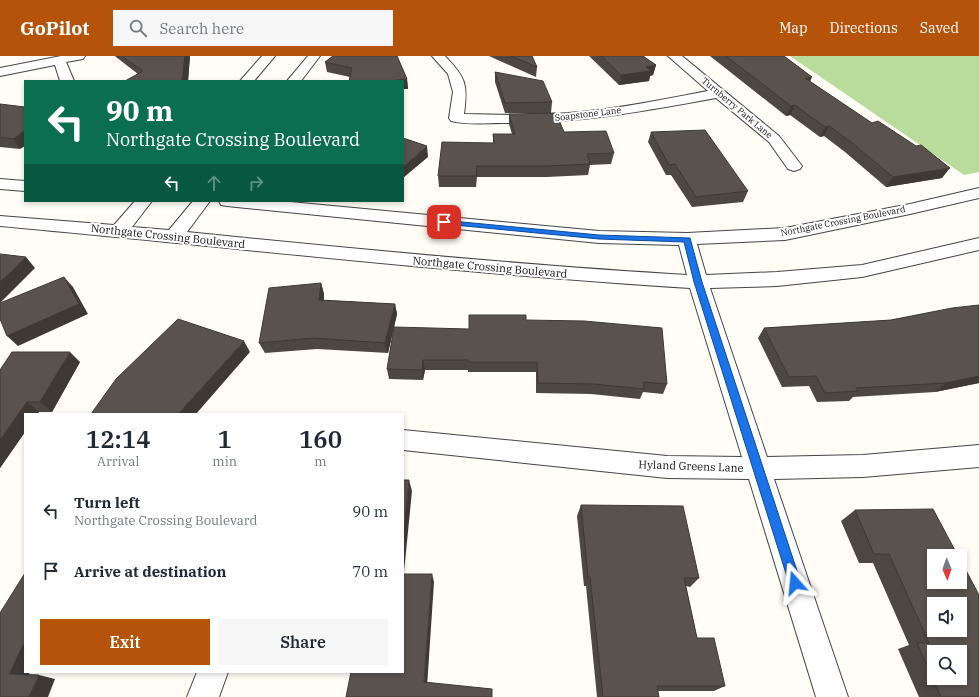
<!DOCTYPE html>
<html lang="en">
<head>
<meta charset="utf-8">
<style>
  :root { --surface:#fff; --page:#f6f6f7; --text:#1f2937; --muted:#747a83; --accent:#b45309 }
  body { margin:0; font-family:"IBM Plex Serif",serif; background:var(--page); color:var(--text); height:100vh; display:flex; flex-direction:column; font-size:15px; white-space:nowrap }
  * { box-sizing:border-box; margin:0 }
  p { font-size:13px; color:var(--muted) }
  .icon { flex:none; width:22px; height:22px; fill:none; stroke:currentColor; stroke-width:2; stroke-linecap:round; stroke-linejoin:round }
  .map { position:relative; flex:1; overflow:hidden }
  .sheet { position:absolute; left:24px; top:357px; width:380px; height:260px; display:flex; flex-direction:column; background:var(--surface); border-radius:0px; box-shadow:0 2px 6px #0003 }
  .sheet>* { flex:none }
  .hud { position:absolute; left:24px; top:24px; width:380px; height:122px; border-radius:0px; box-shadow:0 2px 6px #0003; background:#0b6e4f; color:#fff; overflow:hidden }
  .needle { width:26px; rotate:178deg }
  .tools { position:absolute; left:927px; top:493px; display:grid; gap:8px }
  .tools a { display:grid; place-items:center; width:40px; height:40px; border-radius:0px; background:var(--surface); box-shadow:0 2px 6px #0003; font-size:20px }
  .pin { position:absolute; display:grid; place-items:center; width:34px; height:34px; color:#fff; margin:-17px; border-radius:8px; box-shadow:0 2px 6px #0006 }
  .me { position:absolute; width:44px; margin:-22px; rotate:342deg; stroke-linejoin:round; filter:drop-shadow(0 0 3px #0008) }
  .turn { display:flex; align-items:center; gap:14px; height:84px; padding:0 16px; font-size:18px }
  .turn .icon { width:52px; height:52px; stroke-width:2.5 }
  .turn b { display:block; font-size:28px; line-height:34px }
  .lanes { display:flex; align-items:center; height:38px; padding:0 16px; background:#0003; justify-content:center; gap:20px; direction:ltr }
  .lanes .off { opacity:.35 }
  .eta { display:flex; justify-content:space-evenly; align-items:center; height:68px; text-align:center }
  .eta b { font-size:24px; font-weight:600; line-height:28px }
  .primary-button { display:flex; gap:8px; margin-top:auto; padding:8px 16px }
  .primary-button a { flex:1; height:46px; border-radius:0px; background:var(--accent); color:#fff; font-size:16px; font-weight:600; line-height:46px; text-align:center }
  .primary-button a+a { background:var(--page); color:var(--text) }
  ul { padding:0; list-style:none }
  li { display:flex; align-items:center; gap:12px; height:60px; padding:0 16px }
  li div { flex:1 }
  li b { display:block; font-size:15px }
  li em { font-style:normal }
  header { display:flex; align-items:center; gap:24px; box-sizing:border-box; height:56px; padding:0 20px; background:var(--accent); color:#fff }
  header strong { font-size:19px }
  nav { display:flex; gap:22px; margin-inline-start:auto; font-size:14px }
  .search { width:280px; height:36px; background:var(--page); display:flex; align-items:center; gap:10px; box-sizing:border-box; padding:0 14px; border-radius:0px; color:var(--muted); font-size:15px }
  .map>svg:first-child { display:block }
  .forest { fill:#b9dc9c }
  .lines { fill:none; stroke-linecap:round; stroke-linejoin:round }
  .minor-casing { stroke:#444; stroke-width:2 }
  .minor { fill:#fff; fill-rule:evenodd }
  .wall { fill:#4d4742 }
  .shaded-wall { fill:#3f3936 }
  .building { fill:#5a524d; stroke:#3f3936; fill-rule:evenodd }
  .route { fill:#1a73e8; stroke:#114b97 }
  .labels { text-anchor:middle; stroke-width:4; stroke-linejoin:round; paint-order:stroke }
  .far-street-label { font-size:9px; fill:#111; stroke:#fff }
  .street-label { font-size:11px; fill:#111; stroke:#fff }
</style>
</head>
<body>
<header>
<strong>GoPilot</strong>
<div class="search"><svg class="icon" aria-label="search" viewBox="0 0 24 24"><circle cx="10" cy="10" r="6"/><path d="M15 15l6 6"/></svg>Search here</div>
<nav><a>Map</a><a>Directions</a><a>Saved</a></nav>
</header>
<div class="map">
<svg width="979" height="641" viewBox="0 0 979 641">
  <rect width="100%" height="100%" fill="#fffdf5"/>
  <path class="forest" d="M790 0H979V116L964 119Z"/>
  <g class="lines">
    <defs>
      <g id="minor">
        <path d="M61 0H85L83 3 66 6 74 25H60L55 9 0 20V12Z"/>
        <path d="M262 0H275L254 25H240Z"/>
        <path d="M308 0H320L301 25H287Z"/>
        <path d="M432 0H445C466 22 468 28 464 58 502 59 541 60 579 56 623 52 665 43 708 35L668 0H682L779 80 802 110 800 113 794 115 788 113 769 86 716 42C645 55 575 68 502 67 486 67 467 69 451 65L449 62 453 36 448 18Z"/>
        <path d="M0 123 25 125V135L0 133Z"/>
        <path d="M979 132V142L910 158 785 184 697 188 706 219 777 216 862 209 979 182V194L862 221 777 230 710 232 767 401 863 399 979 389V411L863 421 774 423 848 641H816L749 423 667 422 403 394V374L667 400 742 401 690 232C460 218 230 191 0 170V160L114 169 135 145H152L132 171 169 174 193 145H210L187 176C353 193 520 209 687 219L679 189 599 187 227 150 221 149 219 145H280L599 175 687 177 785 172 910 148Z"/>
        <path d="M197 616H228L219 641H187Z"/>
      </g>
    </defs>
    <use href="#minor" class="minor-casing"/>
    <use href="#minor" class="minor"/>
  </g>
  <g class="wall">
    <path d="M115 0H190L188 25 138 18 116 1Z"/>
    <path d="M333 0H397L407 23 408 33H403V25H349L350 21 327 16 325 6Z"/>
    <path d="M489 0H532L537 11 536 21Z"/>
    <path d="M589 0H643L656 9 653 19 650 20 649 25 619 29Z"/>
    <path d="M710 0H784L810 26 942 122 886 131 845 96 824 80 820 81 790 59 786 60Z"/>
    <path d="M495 16 552 46 551 57H505L495 26Z"/>
    <path d="M0 48 20 93 0 91Z"/>
    <path d="M509 58 564 76 614 97 611 108 590 109 588 119 547 121H477L476 131H439L438 120 493 87V78H512L509 68Z"/>
    <path d="M651 76 748 135 743 146 692 151 671 119H666L648 86Z"/>
    <path d="M321 227 324 238V244L395 248 397 258 388 297 317 293 265 297 259 287Z"/>
    <path d="M979 249V327L935 336 853 341 849 345 817 346 809 330 782 331 758 282 764 272 891 264Z"/>
    <path d="M526 264 667 328 663 338 643 336 640 343 591 338 536 337V316H468V314H425L423 324 389 323 387 313 469 273Z"/>
    <path d="M80 306 52 356H39L37 358H25V376L0 412V314Z"/>
    <path d="M581 449 699 522 690 531 686 530 697 582 725 630 714 635H658L659 641H597L586 530H584L577 460Z"/>
    <path d="M855 454 979 539V641H919L898 593 909 589 873 507H859L841 465Z"/>
  </g>
  <g class="shaded-wall">
    <path d="M185 0H190L188 25H182Z"/>
    <path d="M656 9 653 19 650 20 649 25 619 29 621 19 646 11Z"/>
    <path d="M812 21 808 31 805 22Z"/>
    <path d="M407 23 408 33H403V25H390Z"/>
    <path d="M795 49 790 59 786 60 791 50Z"/>
    <path d="M829 70 824 80 820 81 825 71Z"/>
    <path d="M25 74V90L20 93 13 83Z"/>
    <path d="M427 90 428 101 403 122V111Z"/>
    <path d="M950 112 942 122 886 131 893 121Z"/>
    <path d="M26 201 35 212 0 247V226Z"/>
    <path d="M64 221 73 231 88 258 18 290 7 280Z"/>
    <path d="M321 227 324 238 323 255 319 244Z"/>
    <path d="M395 248 397 258 388 297 385 287Z"/>
    <path d="M244 285 250 296 196 358H178Z"/>
    <path d="M70 296 80 306 52 356 40 346Z"/>
    <path d="M423 304 425 314 423 324 422 314Z"/>
    <path d="M979 320V327L935 336 946 327Z"/>
    <path d="M27 346 39 356 37 358H25V376L0 412V384Z"/>
    <path d="M409 424 412 435 403 526V484Z"/>
    <path d="M432 518 434 526 427 631 424 626Z"/>
    <path d="M25 585V616H30L27 622 9 618Z"/>
    <path d="M39 619 55 623 48 641H29Z"/>
  </g>
  <g class="building">
    <path d="M122 0H185L182 25H125L143 15Z"/>
    <path d="M333 0H397L407 23 390 25H349L352 12 325 6Z"/>
    <path d="M511 0H532L537 11Z"/>
    <path d="M601 0H643L656 9 646 11 651 15 621 19Z"/>
    <path d="M726 0H784L812 21 805 22 872 67 878 65 916 90 921 89 950 112 893 121 851 86 829 70 825 71 795 49 791 50Z"/>
    <path d="M495 16 543 25 552 46 505 47Z"/>
    <path d="M0 48 25 51V74L13 83 0 81Z"/>
    <path d="M556 57 564 76 606 75 614 97 587 98 590 108 548 110H477L476 120H438L442 86 494 87 493 78H515L509 58Z"/>
    <path d="M705 74 748 135 696 141 675 108 669 109 651 76Z"/>
    <path d="M403 82 427 90 403 111Z"/>
    <path d="M0 198 26 201 0 226Z"/>
    <path d="M64 221 79 248 7 280 0 263V247Z"/>
    <path d="M321 227 319 244 395 248 385 287 313 282 259 287 269 232Z"/>
    <path d="M979 249V320L946 327 856 332 858 335 825 337 816 320 789 321 764 272 891 264 952 252Z"/>
    <path d="M469 259H526V264L584 265 662 272 667 328 643 326 644 333 594 328 538 327 537 306H468V304H423L422 314 387 313 394 271 469 273Z"/>
    <path d="M178 263 244 285 178 358H91L116 323Z"/>
    <path d="M12 296H70L40 346H27L0 384V314Z"/>
    <path d="M403 424H409L403 484Z"/>
    <path d="M581 449 683 450 699 522H684L697 582H714L725 630H657L659 641H603L590 521H588Z"/>
    <path d="M933 453 958 500H934V526H960V503L979 539V641H941L917 587H929L889 498H874L855 454ZM934 548H960V574H934ZM934 596H960V622H934Z"/>
    <path d="M25 517V585L9 618 39 619 29 641H0V557Z"/>
    <path d="M403 518H432L424 626 492 633V641H346L351 616H403Z"/>
  </g>
  <path class="route" d="M441 164 599 179 690 182 702 226 801 527 799 531 795 533 791 531 789 527 694 226 684 186 599 183 444 168H441Z"/>
  <g class="labels">
    <g class="far-street-label">
      <text transform="translate(737 52) rotate(40)" y="3">Turnberry Park Lane</text>
      <text transform="translate(588 58) rotate(-7)" y="3">Soapstone Lane</text>
      <text transform="translate(843 165) rotate(-11)" y="3">Northgate Crossing Boulevard</text>
    </g>
    <g class="street-label">
      <text transform="translate(168 180) rotate(6)" y="4">Northgate Crossing Boulevard</text>
      <text transform="translate(490 211) rotate(5)" y="4">Northgate Crossing Boulevard</text>
      <text transform="translate(691 410) rotate(2)" y="4">Hyland Greens Lane</text>
    </g>
  </g>
</svg>
<div class="tools">
<a><svg class="needle" viewBox="-14 -14 28 28"><path d="M0-13l5 13h-10z" fill="#e53935"/><path d="M0 13l5-13h-10z" fill="#747a83"/></svg></a>
<a><svg class="icon" aria-label="sound" viewBox="0 0 24 24"><path d="M4 9h4l5-4v14l-5-4H4zM17 9q2 3 0 6"/></svg></a>
<a><svg class="icon" aria-label="search" viewBox="0 0 24 24"><circle cx="10" cy="10" r="6"/><path d="M15 15l6 6"/></svg></a>
</div>
<div class="pin" style="left:444px;top:166px;background:#d93025"><svg class="icon" aria-label="arrive" viewBox="0 0 24 24"><path d="M6 21V4h12l-3 4 3 4H6"/></svg></div>
<svg class="me" style="left:795px;top:527px" viewBox="-20 -20 40 40"><path d="M0-17L14 15 0 8-14 15z" fill="#1a73e8" stroke="#fff" stroke-width="4"/></svg>
<div class="hud">
<div class="turn"><svg class="icon" aria-label="left" viewBox="0 0 24 24"><path d="M17 20v-9H6M10 6l-5 5 5 5"/></svg><div><b>90 m</b>Northgate Crossing Boulevard</div></div>
<div class="lanes"><svg class="icon" aria-label="left" viewBox="0 0 24 24"><path d="M17 20v-9H6M10 6l-5 5 5 5"/></svg><svg class="icon off" aria-label="ahead" viewBox="0 0 24 24"><path d="M12 20V5M6 11l6-6 6 6"/></svg><svg class="icon off" aria-label="right" viewBox="0 0 24 24"><path d="M7 20v-9h11M14 6l5 5-5 5"/></svg></div>
</div>
<section class="sheet">
<div class="eta">
<div><b>12:14</b><p>Arrival</p></div>
<div><b>1</b><p>min</p></div>
<div><b>160</b><p>m</p></div>
</div>
<ul>
<li><svg class="icon" aria-label="left" viewBox="0 0 24 24"><path d="M17 20v-9H6M10 6l-5 5 5 5"/></svg><div><b>Turn left</b><p>Northgate Crossing Boulevard</p></div><em>90 m</em></li>
<li><svg class="icon" aria-label="arrive" viewBox="0 0 24 24"><path d="M6 21V4h12l-3 4 3 4H6"/></svg><div><b>Arrive at destination</b></div><em>70 m</em></li>
</ul>
<div class="primary-button"><a>Exit</a><a>Share</a></div>
</section>
</div>
</body>
</html>
